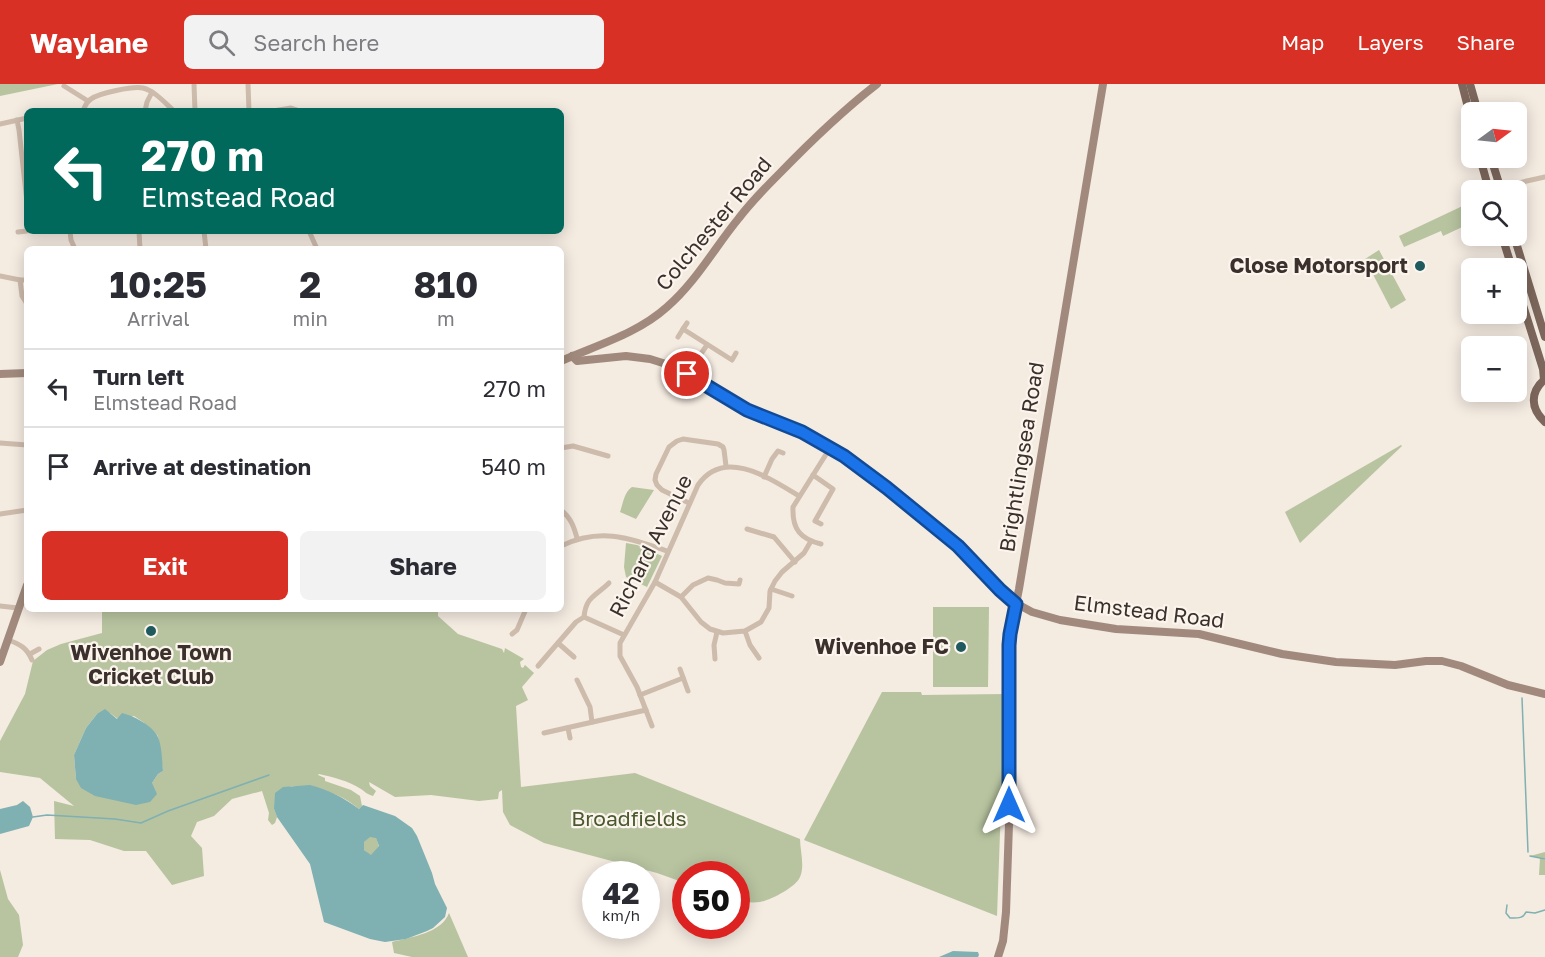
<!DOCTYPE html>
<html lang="en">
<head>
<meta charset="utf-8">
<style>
  :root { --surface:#fff; --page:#f2f2f3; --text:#2b2b33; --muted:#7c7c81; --line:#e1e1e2; --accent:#d93025 }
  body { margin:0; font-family:"Golos Text",sans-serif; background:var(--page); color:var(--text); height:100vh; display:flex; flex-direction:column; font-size:22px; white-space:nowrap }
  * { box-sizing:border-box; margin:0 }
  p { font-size:20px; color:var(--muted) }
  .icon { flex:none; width:33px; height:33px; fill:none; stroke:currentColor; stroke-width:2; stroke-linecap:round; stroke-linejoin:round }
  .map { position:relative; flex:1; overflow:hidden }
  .side { position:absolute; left:24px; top:162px; width:540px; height:366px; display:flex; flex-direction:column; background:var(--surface); border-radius:9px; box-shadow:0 3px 15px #0003 }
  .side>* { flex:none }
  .hud { position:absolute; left:24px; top:24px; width:540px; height:126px; border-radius:9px; box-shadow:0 3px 15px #0003; background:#00695c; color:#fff; overflow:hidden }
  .needle { width:39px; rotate:75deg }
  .fabs { position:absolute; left:1461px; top:18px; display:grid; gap:12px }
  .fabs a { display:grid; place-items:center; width:66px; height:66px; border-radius:9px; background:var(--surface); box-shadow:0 3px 15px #0003; font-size:30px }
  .speed { position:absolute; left:582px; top:777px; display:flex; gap:12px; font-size:30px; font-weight:700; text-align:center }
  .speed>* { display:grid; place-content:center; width:78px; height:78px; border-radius:50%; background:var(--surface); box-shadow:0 3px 15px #0003; line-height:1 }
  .speed small { font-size:15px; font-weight:400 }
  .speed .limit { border:9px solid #d22; background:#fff; color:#111 }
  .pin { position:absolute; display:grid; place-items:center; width:51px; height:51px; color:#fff; margin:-26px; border:3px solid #fff; border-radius:50%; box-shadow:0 2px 6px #0007 }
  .me { position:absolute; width:66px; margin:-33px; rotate:0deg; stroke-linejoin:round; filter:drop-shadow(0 0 4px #0008) }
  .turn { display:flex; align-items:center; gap:21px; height:126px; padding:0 18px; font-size:27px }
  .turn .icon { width:78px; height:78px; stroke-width:2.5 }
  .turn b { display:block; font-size:42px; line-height:51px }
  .eta { display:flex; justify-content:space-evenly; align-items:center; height:102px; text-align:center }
  .eta b { font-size:36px; font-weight:700; line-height:42px }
  .button { display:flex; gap:12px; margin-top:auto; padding:12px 18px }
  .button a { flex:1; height:69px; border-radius:9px; background:var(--accent); color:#fff; font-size:24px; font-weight:700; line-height:69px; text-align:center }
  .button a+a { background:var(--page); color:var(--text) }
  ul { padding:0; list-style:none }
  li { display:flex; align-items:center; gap:18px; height:78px; padding:0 18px; border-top:2px solid var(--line) }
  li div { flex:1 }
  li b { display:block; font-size:22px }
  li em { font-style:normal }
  header { display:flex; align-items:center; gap:36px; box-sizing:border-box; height:84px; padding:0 30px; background:var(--accent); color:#fff }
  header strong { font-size:28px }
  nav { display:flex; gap:33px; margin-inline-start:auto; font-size:21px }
  .search { width:420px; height:54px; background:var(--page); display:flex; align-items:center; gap:15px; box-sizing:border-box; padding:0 21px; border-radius:9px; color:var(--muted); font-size:22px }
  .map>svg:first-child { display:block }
  .green { fill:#b8c4a0; fill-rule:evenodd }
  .water { fill:#7fb0b2; fill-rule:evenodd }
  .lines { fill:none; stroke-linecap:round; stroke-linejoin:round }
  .stream { stroke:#7fb0b2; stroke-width:1.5 }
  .street { stroke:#cdbbac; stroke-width:5 }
  .secondary { stroke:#a18a7d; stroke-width:8 }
  .primary { stroke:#7d675c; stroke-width:8 }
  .route-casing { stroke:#114b97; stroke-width:15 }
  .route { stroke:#1a73e8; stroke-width:10 }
  .poi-dot { fill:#1f5a5e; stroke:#fbf5ee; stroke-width:2 }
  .labels { text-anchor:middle; stroke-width:4.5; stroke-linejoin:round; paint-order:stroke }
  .street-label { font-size:21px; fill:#3b302b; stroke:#fbf5ee }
  .poi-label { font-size:21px; font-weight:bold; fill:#3b302b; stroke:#fbf5ee; text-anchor:end }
  .park-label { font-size:21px; fill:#4a5a2e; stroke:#fbf5ee }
</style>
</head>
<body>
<header>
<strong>Waylane</strong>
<div class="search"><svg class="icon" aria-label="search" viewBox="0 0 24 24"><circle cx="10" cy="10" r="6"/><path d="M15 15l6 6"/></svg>Search here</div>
<nav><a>Map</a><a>Layers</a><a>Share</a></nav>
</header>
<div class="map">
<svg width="1545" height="873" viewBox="0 0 1545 873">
  <rect width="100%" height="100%" fill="#f4ebe1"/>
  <g class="green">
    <path d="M0 0H58L0 12Z"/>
    <path d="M1471 118V139L1443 152 1441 147 1404 163 1399 152Z"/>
    <path d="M1379 166 1406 216 1391 225 1365 175Z"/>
    <path d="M1401 361 1402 362 1300 459 1285 428Z"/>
    <path d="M632 403 654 406 636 435 620 428C623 420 624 408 632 403Z"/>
    <path d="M626 459 637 461 662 472 647 503 626 493 624 483Z"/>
    <path d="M933 523H989L988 603H933Z"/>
    <path d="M102 525H438V532L458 550 502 565 504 569 505 564 524 575 520 578 521 583 523 584 525 581 534 589 522 603 528 616 516 622 521 703 635 689 800 755C800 766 805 782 800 793 796 803 771 816 760 818 752 819 744 818 737 816L736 790H686L685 799 657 789 544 759 510 741 503 728 502 706 499 708 498 715 479 717 431 711 395 713 369 698 370 702 376 707 373 712C367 710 365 708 361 705 349 697 333 693 319 690L318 691 325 694V697L351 706 360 712 362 722 359 725C354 721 349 717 343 714 331 707 305 702 291 702L274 725 277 733 275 739 272 741 268 736 269 729 262 707 232 715 214 732 197 738 191 752 202 764 204 792 172 801 146 767H124L90 756 55 755 54 717 74 722 40 694 0 688V657L25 610 33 577 47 566 61 560 102 549ZM110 629 118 635 134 632 143 638 158 652 163 687 158 690 152 699 76 695 74 671 86 644 97 630Z"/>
    <path d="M882 608H921L922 611 1005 610 997 832 804 756Z"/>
    <path d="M369 752 376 753 379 763 371 772 364 766V758Z"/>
    <path d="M1545 768V775H1543L1545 776V791H1539L1540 774 1530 772Z"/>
    <path d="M0 786 8 815 19 831 23 861 18 873H0Z"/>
    <path d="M449 829 468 873H412L394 869 392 858C411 853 442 849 449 829Z"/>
  </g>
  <g class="water">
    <path d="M105 625 117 635 122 629C134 632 152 641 158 653 162 663 162 677 163 687L158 690 152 699 157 710 150 718 136 721 95 712 81 704 76 695 74 671 86 644 97 630Z"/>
    <path d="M310 701C329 706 343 713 359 725L363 721 395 732 412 744 417 752 432 789 435 800 447 824 445 833 433 844 427 847 406 855 385 858 370 855 324 838 310 780 277 733 274 725 275 709 283 703ZM370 753 376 754 379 762 371 771 364 766V758Z"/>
    <path d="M23 717 30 723 33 733 29 742 0 750V725L17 721Z"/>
    <path d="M953 867 978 868 979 871 978 873H939Z"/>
  </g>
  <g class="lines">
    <g class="stream">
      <path d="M1522 614 1528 768"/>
      <path d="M33 733 47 731 115 735 141 739 168 727 269 691"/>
      <path d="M1530 772 1545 775"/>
      <path d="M1507 821 1506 829 1510 834C1517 834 1523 835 1526 828L1535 829 1545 826"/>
    </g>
    <g class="street">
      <path d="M194 0 195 27"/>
      <path d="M248 0 249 27"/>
      <path d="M64 2 88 17"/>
      <path d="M83 27C85 22 86 18 91 15 99 9 133 2 143 4 155 7 165 19 174 27"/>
      <path d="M145 27 147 18 152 8"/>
      <path d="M273 27 291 24 300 27"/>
      <path d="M17 36 19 46 27 118"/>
      <path d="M0 40 27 34"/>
      <path d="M1500 103 1545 93"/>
      <path d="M70 147 71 156 75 165"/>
      <path d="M139 147 140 165"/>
      <path d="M204 147 206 165"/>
      <path d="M309 147 317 165"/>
      <path d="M18 148 27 147"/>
      <path d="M0 192 20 196H27"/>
      <path d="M20 196 22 212 27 220"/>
      <path d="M687 239 683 245 732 276 736 269"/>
      <path d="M678 253 683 245"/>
      <path d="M687 290 707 261"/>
      <path d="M0 359 27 361"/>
      <path d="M561 364 573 362 608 372"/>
      <path d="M813 391 833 405 815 437 821 440"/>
      <path d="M764 393 772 375 778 367 783 369"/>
      <path d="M689 419 662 406 657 401 655 396 656 390 669 363 677 357 683 355 718 360 723 363 724 366 726 382"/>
      <path d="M561 426C571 434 574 443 577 454"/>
      <path d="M0 430 27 426"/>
      <path d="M747 445 774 453 795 478"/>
      <path d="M821 460C801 455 792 446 793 423L830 364"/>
      <path d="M561 462C601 443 629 454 667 467"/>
      <path d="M655 498 681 513 701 538 710 545 723 549 745 547 761 538 769 524 770 507 775 497 782 488 804 469 811 457"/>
      <path d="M771 505 792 512"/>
      <path d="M681 513 693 501 708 494 717 496 725 499 739 500 740 496"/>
      <path d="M0 522 18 524"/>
      <path d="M584 533C586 512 596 512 609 499"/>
      <path d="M745 547 750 561 759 574"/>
      <path d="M512 550 517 546 526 525"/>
      <path d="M8 556C20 560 27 564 32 576"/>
      <path d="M558 559 574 573"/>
      <path d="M30 570 39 565"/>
      <path d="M715 575 714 561 717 548"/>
      <path d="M538 582 576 538 584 533 624 551"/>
      <path d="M680 585 688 607"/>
      <path d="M577 596 590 623 592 638"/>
      <path d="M640 611 683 594"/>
      <path d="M652 642 637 603 620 572V559L655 498 698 401C724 363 769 394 799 412"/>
      <path d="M568 644 570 654"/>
      <path d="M544 649 646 626"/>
    </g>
    <g class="secondary">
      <path d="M572 272 577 277 626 272 650 275 666 280 687 290 747 326 802 348 815 355 844 372 887 404 958 462 1010 516 1032 528 1060 536 1116 545 1199 550 1282 570 1336 578 1395 581 1426 577H1442L1461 582 1508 601 1545 610"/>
      <path d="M561 277C597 261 637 250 667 223 696 198 715 163 739 134 751 118 765 104 779 90 810 58 842 27 877 0"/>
      <path d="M0 290 27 289"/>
      <path d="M0 578 27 501"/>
      <path d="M998 873 1003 857 1006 828 1009 740 1010 550 1019 505 1103 0"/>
    </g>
    <g class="primary">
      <path d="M1462 0 1472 39"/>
      <path d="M1470 0 1478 28"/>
      <path d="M1480 74 1489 106"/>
      <path d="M1491 74 1501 106"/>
      <path d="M1502 152 1512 184"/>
      <path d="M1514 152 1545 253"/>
      <path d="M1516 199 1543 285 1544 296"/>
      <path d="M1545 295C1530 308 1530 324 1545 338"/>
    </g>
  </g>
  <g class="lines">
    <defs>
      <path id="route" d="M687 290 747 326 802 348 844 372 887 404 958 462 1000 506 1016 520 1010 550 1009 561V721"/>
    </defs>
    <use href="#route" class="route-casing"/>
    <use href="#route" class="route"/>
  </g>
  <g class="poi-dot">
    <circle cx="1420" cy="182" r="6"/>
    <circle cx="151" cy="547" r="6"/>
    <circle cx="961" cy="563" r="6"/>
  </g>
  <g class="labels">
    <g class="street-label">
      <text transform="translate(714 140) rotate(-50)" y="7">Colchester Road</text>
      <text transform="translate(1022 373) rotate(-81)" y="7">Brightlingsea Road</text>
      <text transform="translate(651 462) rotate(-63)" y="7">Richard Avenue</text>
      <text transform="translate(1149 528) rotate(7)" y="7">Elmstead Road</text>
    </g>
    <g class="poi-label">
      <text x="1408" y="189">Close Motorsport</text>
      <text x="949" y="570">Wivenhoe FC</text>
      <text x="151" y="576" text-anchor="middle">Wivenhoe Town<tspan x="151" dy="24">Cricket Club</tspan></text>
    </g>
    <g class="park-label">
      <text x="629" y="742">Broadfields</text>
    </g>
  </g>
</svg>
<div class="fabs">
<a><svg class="needle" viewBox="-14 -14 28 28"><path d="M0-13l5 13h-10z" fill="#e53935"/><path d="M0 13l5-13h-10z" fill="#7c7c81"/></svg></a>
<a><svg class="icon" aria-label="search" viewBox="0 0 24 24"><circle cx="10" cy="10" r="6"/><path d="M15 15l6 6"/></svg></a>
<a>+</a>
<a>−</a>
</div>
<div class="speed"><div>42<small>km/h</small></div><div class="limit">50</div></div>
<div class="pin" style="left:687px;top:290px;background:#d93025"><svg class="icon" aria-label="arrive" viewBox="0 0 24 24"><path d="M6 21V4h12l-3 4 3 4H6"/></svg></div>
<svg class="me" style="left:1009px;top:721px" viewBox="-20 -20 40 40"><path d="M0-17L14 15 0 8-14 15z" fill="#1a73e8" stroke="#fff" stroke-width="4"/></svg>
<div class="hud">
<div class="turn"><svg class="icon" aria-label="left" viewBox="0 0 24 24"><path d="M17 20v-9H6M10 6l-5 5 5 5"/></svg><div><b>270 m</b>Elmstead Road</div></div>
</div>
<section class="side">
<div class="eta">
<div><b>10:25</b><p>Arrival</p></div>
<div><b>2</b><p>min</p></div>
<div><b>810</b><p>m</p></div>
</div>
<ul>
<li><svg class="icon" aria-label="left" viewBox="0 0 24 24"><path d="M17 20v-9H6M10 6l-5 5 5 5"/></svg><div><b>Turn left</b><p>Elmstead Road</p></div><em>270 m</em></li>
<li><svg class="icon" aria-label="arrive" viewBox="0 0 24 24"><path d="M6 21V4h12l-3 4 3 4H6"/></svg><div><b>Arrive at destination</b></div><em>540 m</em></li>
</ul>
<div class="button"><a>Exit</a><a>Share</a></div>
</section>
</div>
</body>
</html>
